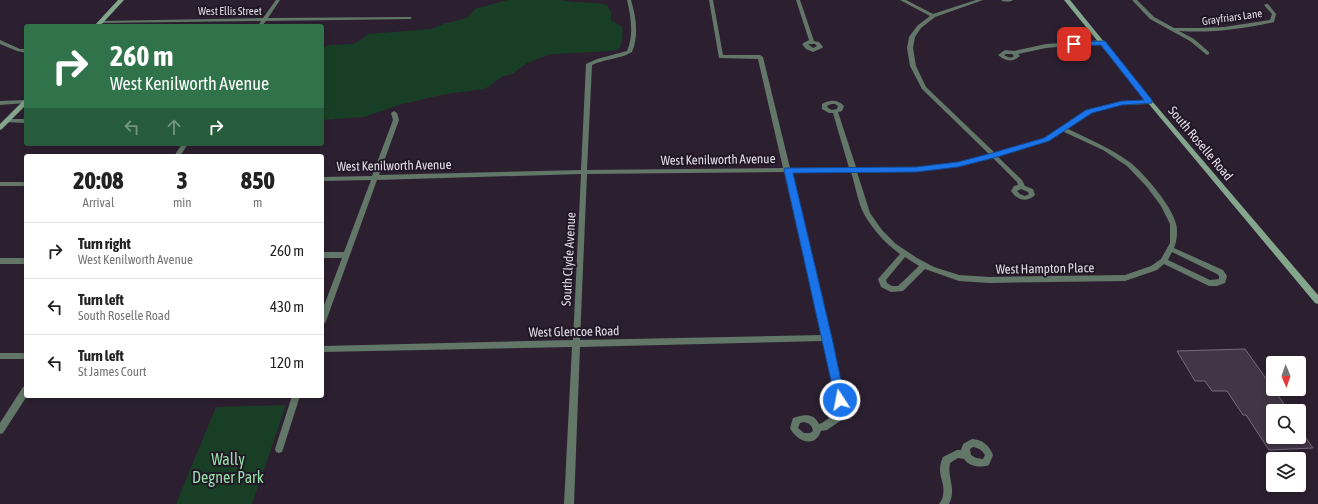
<!DOCTYPE html>
<html lang="en">
<head>
<meta charset="utf-8">
<style>
  :root { --surface:#fff; --page:#f6f6f6; --text:#222; --muted:#767676; --line:#e0e0e0 }
  body { margin:0; font-family:"Asap Condensed",sans-serif; background:var(--page); color:var(--text); height:100vh; display:flex; flex-direction:column; font-size:15px; white-space:nowrap }
  * { box-sizing:border-box; margin:0 }
  p { font-size:13px; color:var(--muted) }
  .icon { flex:none; width:22px; height:22px; fill:none; stroke:currentColor; stroke-width:2; stroke-linecap:round; stroke-linejoin:round }
  .map { position:relative; flex:1; overflow:hidden }
  .details { position:absolute; left:24px; top:154px; width:300px; height:244px; display:flex; flex-direction:column; background:var(--surface); border-radius:4px; box-shadow:0 2px 6px #0003 }
  .details>* { flex:none }
  .hud { position:absolute; left:24px; top:24px; width:300px; height:122px; border-radius:4px; box-shadow:0 2px 6px #0003; background:#30734a; color:#fff; overflow:hidden }
  .needle { width:26px; rotate:178deg }
  .controls { position:absolute; left:1266px; top:356px; display:grid; gap:8px }
  .controls a { display:grid; place-items:center; width:40px; height:40px; border-radius:4px; background:var(--surface); box-shadow:0 2px 6px #0003; font-size:20px }
  .pin { position:absolute; display:grid; place-items:center; width:34px; height:34px; color:#fff; margin:-17px; border-radius:8px; box-shadow:0 2px 6px #0006 }
  .me { position:absolute; width:44px; margin:-22px; rotate:349deg; stroke-linejoin:round; filter:drop-shadow(0 0 3px #0008) }
  .turn { display:flex; align-items:center; gap:14px; height:84px; padding:0 20px; font-size:18px }
  .turn .icon { width:52px; height:52px; stroke-width:2.5 }
  .turn b { display:block; font-size:28px; line-height:34px }
  .lanes { display:flex; align-items:center; height:38px; padding:0 20px; background:#0003; justify-content:center; gap:20px; direction:ltr }
  .lanes .off { opacity:.35 }
  .eta { display:flex; justify-content:space-evenly; align-items:center; height:68px; text-align:center }
  .eta b { font-size:24px; font-weight:800; line-height:28px }
  ul { padding:0; list-style:none }
  li { display:flex; align-items:center; gap:12px; height:56px; padding:0 20px; border-top:1px solid var(--line) }
  li div { flex:1 }
  li b { display:block; font-size:15px }
  li em { font-style:normal }
  .map>svg:first-child { display:block }
  .green { fill:#183f25 }
  .building { fill:#413546; stroke:#776a7d }
  .lines { fill:none; stroke-linecap:round; stroke-linejoin:round }
  .street { fill:#627767; fill-rule:evenodd }
  .secondary { fill:#84a68c; fill-rule:evenodd }
  .route { fill:#1a73e8; stroke:#114b97 }
  .labels { text-anchor:middle; stroke-width:4; stroke-linejoin:round; paint-order:stroke }
  .far-street-label { font-size:11px; fill:#e3dbe6; stroke:#221726 }
  .street-label { font-size:13px; fill:#e3dbe6; stroke:#221726 }
  .near-park-label { font-size:16px; fill:#95e0a9; stroke:#221726 }
</style>
</head>
<body>
<div class="map">
<svg width="1318" height="504" viewBox="0 0 1318 504">
  <rect width="100%" height="100%" fill="#2c2030"/>
  <g class="green">
    <path d="M508 0H563C577 4 593 1 607 5L611 12V20L622 27C623 35 623 43 618 50L593 52 551 54 527 63 512 74 503 76 485 89 446 94 402 104 364 117 322 120V49L328 45 352 44 358 42 368 34 432 29 443 24 467 18 475 9Z"/>
    <path d="M286 405 252 504H176L216 407Z"/>
  </g>
  <path class="building" d="M1245 349 1289 411H1273V437H1299V428L1313 448 1269 450 1246 415H1243L1227 391H1212L1205 381H1195L1177 351Z"/>
  <g class="lines">
    <g class="street">
      <path d="M276 0H280L268 18 410 17 412 18 410 19 266 21 262 26H258L261 21 101 23 99 22 101 21 263 18Z"/>
      <path d="M627 0H631C636 17 639 35 632 52 621 59 604 59 592 65L587 170 783 168 758 59 719 58 709 0H713L723 55H760L763 57 790 168H849L833 113H829L822 109V104C830 100 837 99 844 106L842 111 838 112 856 167H916L958 162 990 155 922 89 910 66 907 48 909 37 917 26 930 16 900 0H906L933 14 976 0H983L935 17 921 28 915 37 913 48 916 66 926 87 995 153 1044 138 1087 110 1122 101H1152L1153 102 1150 104 1122 105 1091 112 1066 128C1088 139 1111 148 1131 163 1145 175 1172 206 1176 224 1178 230 1177 241 1174 248L1223 270 1227 276 1225 283 1217 286H1209L1164 264 1157 270 1125 281 989 283 959 281 925 269 903 291 891 292 881 287 878 279 900 254C886 244 873 230 864 214 858 203 855 184 851 172H791L831 338 847 414 846 417 827 430 821 431C815 449 796 441 790 428L793 418C803 415 813 412 819 424L822 423 838 412 824 341 580 347 574 504H564L572 347 322 352V346L573 340 581 174 377 180 326 321 325 323 322 324V311L342 258H322V252H344L371 180 322 181V177L372 176 393 120 391 113 394 111 397 113 399 120 379 175 581 170 586 64 597 59 627 51C634 35 631 17 627 0ZM831 104H835L838 106 837 109 832 110 828 108 827 106ZM1062 131 1103 150 1127 166 1147 187 1161 206 1170 224V243L1161 259 1151 266 1125 275 989 277 959 275 934 267 917 258 896 244 882 230 870 213 857 172 916 171 958 166 993 158 1017 182 1018 185 1014 186 1011 191C1017 200 1027 203 1035 195L1033 189 1025 186 1022 180 998 157 1048 140ZM784 172 822 335 580 340 587 174ZM1021 189 1028 192 1029 194 1025 196 1020 194 1017 191ZM1172 252 1217 274 1219 276V279L1210 280 1168 260ZM905 257 919 266 898 286H892L887 283 886 280ZM804 422C809 423 812 425 813 431L810 433H804L798 428 800 423Z"/>
      <path d="M796 0H800L814 41 819 42 823 47 822 48 813 52 806 49 802 44 809 40ZM808 44H815L817 46 813 48Z"/>
      <path d="M1001 0H1013C1011 2 1003 2 1001 0Z"/>
      <path d="M1132 0H1137L1154 17 1174 28H1200L1224 27 1270 20 1272 14 1264 5 1266 4H1268L1276 14 1274 22C1243 29 1211 33 1179 31L1194 39 1209 52V54L1207 55 1190 41 1150 19Z"/>
      <path d="M0 40 20 49H26V53L17 51 0 44Z"/>
      <path d="M1103 40 1106 42 1105 43 1046 48 1018 54 1020 56C1012 63 1005 61 998 55L1005 50 1014 51 1046 44ZM1006 54H1012L1014 56C1010 59 1008 57 1004 55Z"/>
      <path d="M24 100 26 101V103L0 105V101Z"/>
      <path d="M6 119H26V123L4 122V120Z"/>
      <path d="M182 144H188L180 156H174Z"/>
      <rect x="0" y="182" width="26" height="4"/>
      <rect x="0" y="258" width="26" height="6"/>
      <rect x="0" y="353" width="26" height="6"/>
      <path d="M26 386 27 396 3 433 0 434V423L23 387Z"/>
      <path d="M292 396H300L283 449 282 452 279 453 276 452 275 449Z"/>
      <path d="M972 439C983 440 989 445 993 455L989 465C980 468 970 467 964 459L958 458 950 463C947 479 957 489 949 504H939C941 501 943 498 943 495 946 481 935 474 943 457L957 450H961L963 444ZM973 447C979 448 982 450 985 455L983 459 976 458 971 455 970 449Z"/>
    </g>
    <g class="secondary">
      <path d="M118 0H124L100 26H94Z"/>
      <path d="M1064 0H1070L1152 101 1318 295V304L1315 303 1148 103Z"/>
      <path d="M26 99V105L2 129 0 130V124L24 100Z"/>
    </g>
  </g>
  <path class="route" d="M1103 41H1105L1152 100V103L1122 105 1092 113 1049 141 997 157 958 167 916 172 793 173 832 338 845 400 844 403 840 405 836 403 784 170 785 168 916 167 958 162 992 153 1044 138 1086 110 1122 101 1144 100 1101 45 1074 46 1071 44 1074 42Z"/>
  <g class="labels">
    <g class="far-street-label">
      <text x="230" y="15">West Ellis Street</text>
      <text transform="translate(1232 17) rotate(-8)" y="4">Grayfriars Lane</text>
    </g>
    <g class="street-label">
      <text transform="translate(1201 143) rotate(50)" y="5">South Roselle Road</text>
      <text transform="translate(718 159) rotate(-1)" y="5">West Kenilworth Avenue</text>
      <text transform="translate(394 165) rotate(-1)" y="5">West Kenilworth Avenue</text>
      <text transform="translate(568 259) rotate(-87)" y="5">South Clyde Avenue</text>
      <text transform="translate(1045 268) rotate(-1)" y="5">West Hampton Place</text>
      <text transform="translate(574 331) rotate(-1)" y="5">West Glencoe Road</text>
    </g>
    <g class="near-park-label">
      <text x="228" y="465">Wally<tspan x="228" dy="18">Degner Park</tspan></text>
    </g>
  </g>
</svg>
<div class="controls">
<a><svg class="needle" viewBox="-14 -14 28 28"><path d="M0-13l5 13h-10z" fill="#e53935"/><path d="M0 13l5-13h-10z" fill="#767676"/></svg></a>
<a><svg class="icon" aria-label="search" viewBox="0 0 24 24"><circle cx="10" cy="10" r="6"/><path d="M15 15l6 6"/></svg></a>
<a><svg class="icon" aria-label="layers" viewBox="0 0 24 24"><path d="M12 4l9 5-9 5-9-5zM3 14l9 5 9-5"/></svg></a>
</div>
<div class="pin" style="left:1074px;top:44px;background:#d93025"><svg class="icon" aria-label="arrive" viewBox="0 0 24 24"><path d="M6 21V4h12l-3 4 3 4H6"/></svg></div>
<svg class="me" style="left:840px;top:400px" viewBox="-20 -20 40 40"><circle r="17" fill="#1a73e8" stroke="#fff" stroke-width="3"/><path d="M0-11L8 9 0 5-8 9z" fill="#fff"/></svg>
<div class="hud">
<div class="turn"><svg class="icon" aria-label="right" viewBox="0 0 24 24"><path d="M7 20v-9h11M14 6l5 5-5 5"/></svg><div><b>260 m</b>West Kenilworth Avenue</div></div>
<div class="lanes"><svg class="icon off" aria-label="left" viewBox="0 0 24 24"><path d="M17 20v-9H6M10 6l-5 5 5 5"/></svg><svg class="icon off" aria-label="ahead" viewBox="0 0 24 24"><path d="M12 20V5M6 11l6-6 6 6"/></svg><svg class="icon" aria-label="right" viewBox="0 0 24 24"><path d="M7 20v-9h11M14 6l5 5-5 5"/></svg></div>
</div>
<section class="details">
<div class="eta">
<div><b>20:08</b><p>Arrival</p></div>
<div><b>3</b><p>min</p></div>
<div><b>850</b><p>m</p></div>
</div>
<ul>
<li><svg class="icon" aria-label="right" viewBox="0 0 24 24"><path d="M7 20v-9h11M14 6l5 5-5 5"/></svg><div><b>Turn right</b><p>West Kenilworth Avenue</p></div><em>260 m</em></li>
<li><svg class="icon" aria-label="left" viewBox="0 0 24 24"><path d="M17 20v-9H6M10 6l-5 5 5 5"/></svg><div><b>Turn left</b><p>South Roselle Road</p></div><em>430 m</em></li>
<li><svg class="icon" aria-label="left" viewBox="0 0 24 24"><path d="M17 20v-9H6M10 6l-5 5 5 5"/></svg><div><b>Turn left</b><p>St James Court</p></div><em>120 m</em></li>
</ul>
</section>
</div>
</body>
</html>
